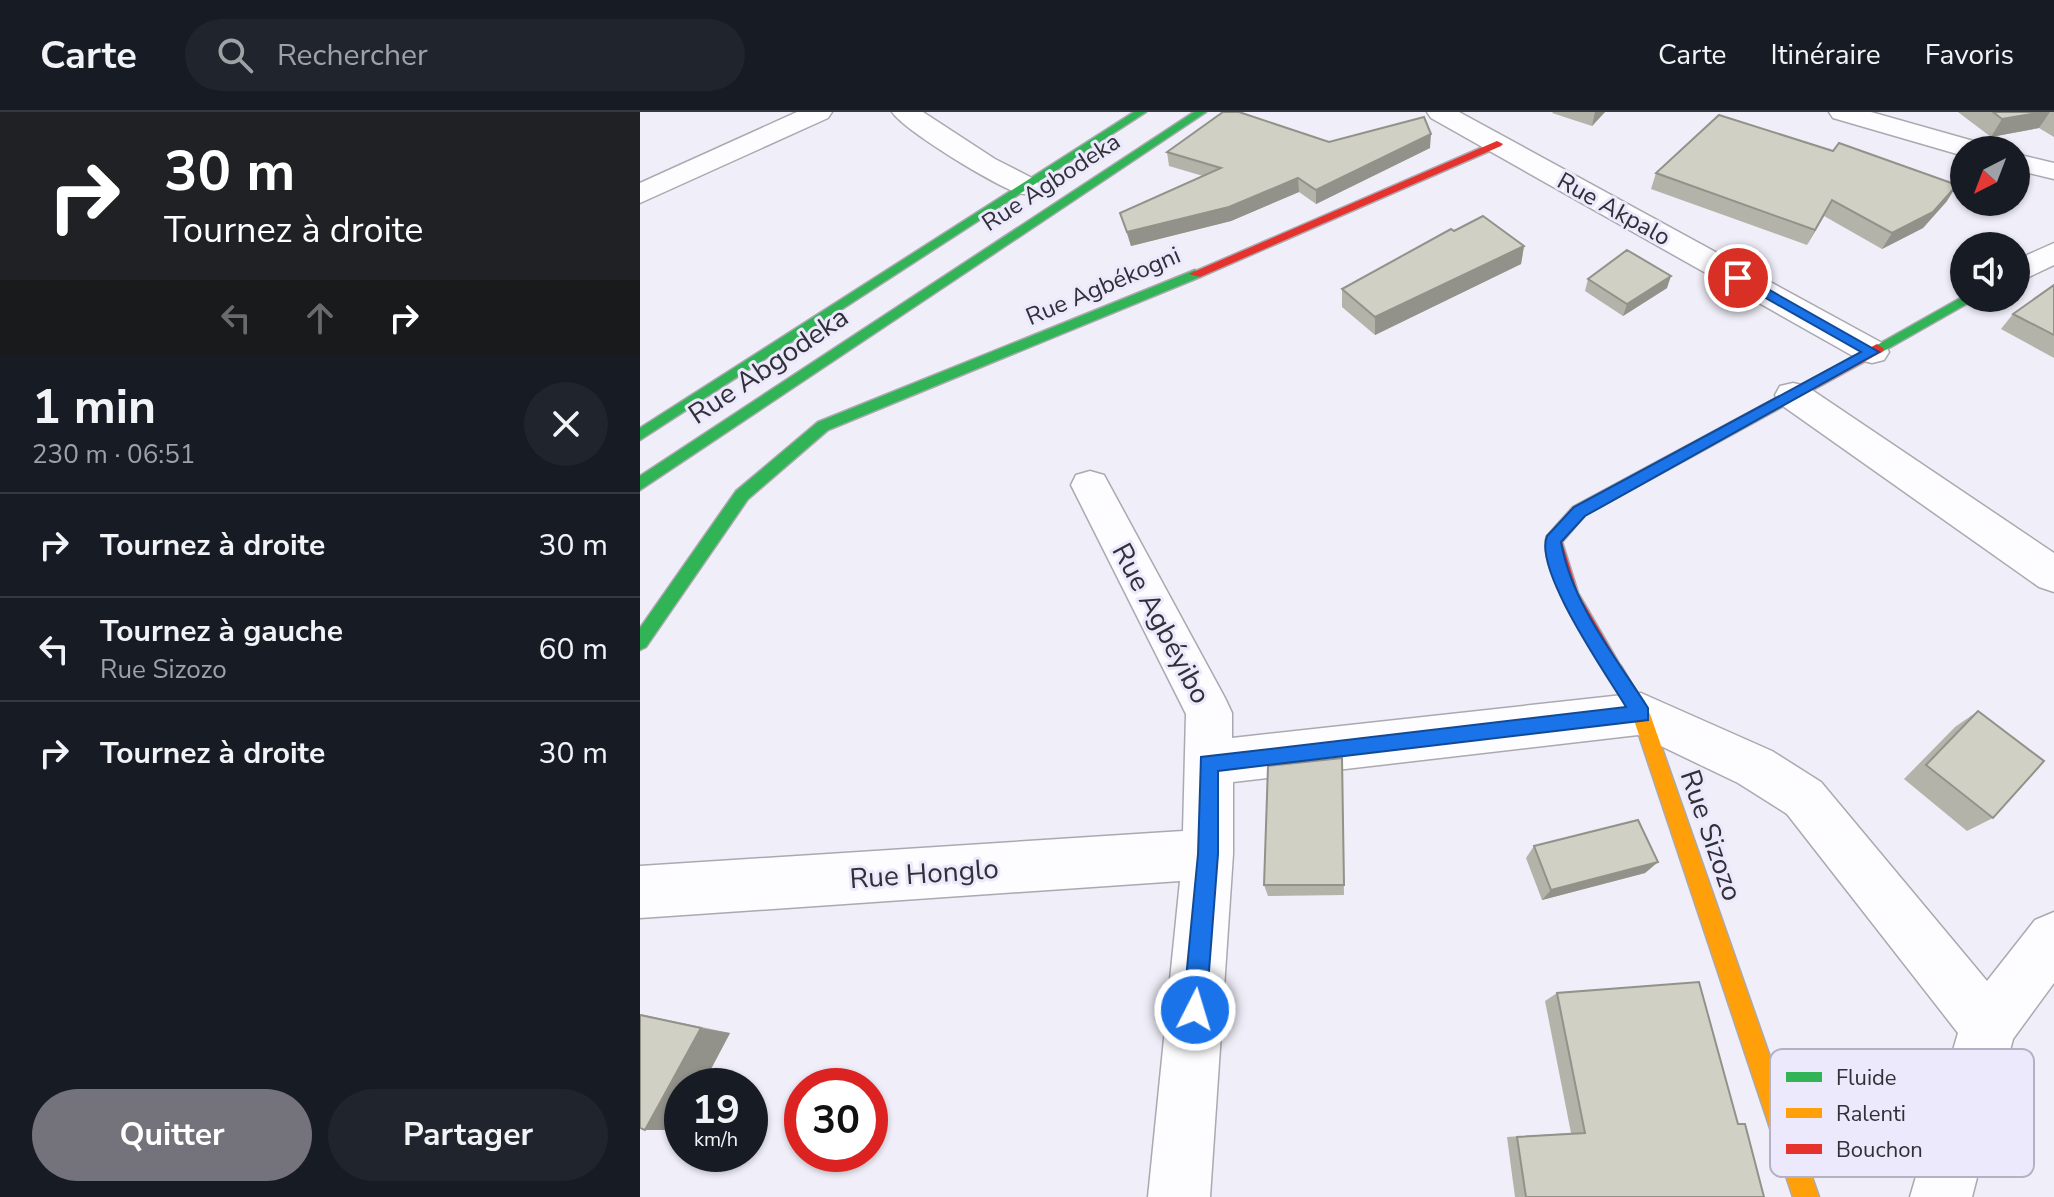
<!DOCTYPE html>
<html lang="fr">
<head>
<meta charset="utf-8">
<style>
  :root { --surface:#171b24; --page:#20242c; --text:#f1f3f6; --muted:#9ea1a6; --line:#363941; --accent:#74727b }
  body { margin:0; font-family:"Nunito Sans",sans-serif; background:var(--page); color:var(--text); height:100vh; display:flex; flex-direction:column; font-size:30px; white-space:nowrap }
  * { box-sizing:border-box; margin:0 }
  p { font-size:26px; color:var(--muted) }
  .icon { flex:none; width:44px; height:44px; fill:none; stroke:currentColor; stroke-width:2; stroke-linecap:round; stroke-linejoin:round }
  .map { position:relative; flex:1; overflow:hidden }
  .details { display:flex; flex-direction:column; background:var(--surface); width:640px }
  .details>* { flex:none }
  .banner { background:#202124; color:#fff; overflow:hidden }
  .needle { width:52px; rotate:222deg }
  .controls { position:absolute; left:1310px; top:24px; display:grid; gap:16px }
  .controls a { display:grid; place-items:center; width:80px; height:80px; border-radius:50%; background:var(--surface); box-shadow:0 2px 6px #0004; font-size:40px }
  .speed { position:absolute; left:24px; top:956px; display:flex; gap:16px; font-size:40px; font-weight:700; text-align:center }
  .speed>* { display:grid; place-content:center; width:104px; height:104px; border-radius:50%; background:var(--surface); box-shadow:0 2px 6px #0004; line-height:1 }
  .speed small { font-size:20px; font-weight:400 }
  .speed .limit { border:12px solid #d22; background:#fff; color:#111 }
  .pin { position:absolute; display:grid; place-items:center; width:68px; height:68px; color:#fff; margin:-34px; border:4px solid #fff; border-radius:50%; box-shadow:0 2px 8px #0007 }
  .me { position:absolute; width:88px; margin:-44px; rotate:5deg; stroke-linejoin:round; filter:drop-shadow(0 0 6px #0008) }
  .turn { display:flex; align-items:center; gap:28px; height:168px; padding:0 32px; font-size:36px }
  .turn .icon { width:104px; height:104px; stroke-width:2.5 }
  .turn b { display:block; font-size:56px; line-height:68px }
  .lanes { display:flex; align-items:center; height:76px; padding:0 32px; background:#0003; justify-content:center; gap:40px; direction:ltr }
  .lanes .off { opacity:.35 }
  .round { display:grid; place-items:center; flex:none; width:84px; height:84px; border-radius:42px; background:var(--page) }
  .head { display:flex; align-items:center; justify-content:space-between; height:136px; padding:0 32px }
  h1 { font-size:48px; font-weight:700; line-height:60px }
  .button { display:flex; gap:16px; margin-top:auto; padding:16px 32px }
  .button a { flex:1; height:92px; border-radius:48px; background:var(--accent); color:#fff; font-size:32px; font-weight:700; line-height:92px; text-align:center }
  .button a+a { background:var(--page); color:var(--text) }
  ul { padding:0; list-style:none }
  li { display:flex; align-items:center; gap:24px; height:104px; padding:0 32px; border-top:2px solid var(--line) }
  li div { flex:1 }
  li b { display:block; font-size:30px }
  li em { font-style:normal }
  header { display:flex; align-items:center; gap:48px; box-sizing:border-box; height:112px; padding:0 40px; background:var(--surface); border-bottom:2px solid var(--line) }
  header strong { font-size:38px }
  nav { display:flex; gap:44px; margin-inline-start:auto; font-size:28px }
  .search { width:560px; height:72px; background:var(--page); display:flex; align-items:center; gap:20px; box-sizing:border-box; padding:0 28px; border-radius:44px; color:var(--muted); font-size:30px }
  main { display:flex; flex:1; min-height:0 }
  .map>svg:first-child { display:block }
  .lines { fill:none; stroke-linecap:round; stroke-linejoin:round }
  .street-casing { stroke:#aaa9b0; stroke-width:3 }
  .fast-casing { stroke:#aaa9b0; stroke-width:3 }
  .slow-casing { stroke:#aaa9b0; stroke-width:3 }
  .jam-casing { stroke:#aaa9b0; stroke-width:3 }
  .street { fill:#fdfcfe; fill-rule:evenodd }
  .fast { fill:#30b455; fill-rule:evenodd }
  .slow { fill:#ff9f0a; fill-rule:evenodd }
  .jam { fill:#e5322d; fill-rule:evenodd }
  .wall { fill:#b3b3a9 }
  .shaded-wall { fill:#92928a }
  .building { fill:#d0d0c5; stroke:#92928a; stroke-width:2 }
  .route { fill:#1a73e8; stroke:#114b97; stroke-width:2 }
  .labels { text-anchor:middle; stroke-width:6; stroke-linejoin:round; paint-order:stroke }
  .far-street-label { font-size:24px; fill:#313037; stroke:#ece9fd }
  .street-label { font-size:28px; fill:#313037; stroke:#ece9fd }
  .key { fill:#ece9fd; stroke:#b4b2c2; stroke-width:2 }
  .key-label { font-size:22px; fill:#313037 }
</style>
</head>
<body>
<header>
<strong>Carte</strong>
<div class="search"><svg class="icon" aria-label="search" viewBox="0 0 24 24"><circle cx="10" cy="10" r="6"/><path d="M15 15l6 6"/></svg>Rechercher</div>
<nav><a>Carte</a><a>Itinéraire</a><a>Favoris</a></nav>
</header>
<main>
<section class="details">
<div class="banner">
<div class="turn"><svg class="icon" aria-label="right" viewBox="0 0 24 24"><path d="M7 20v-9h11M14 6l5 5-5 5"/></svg><div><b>30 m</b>Tournez à droite</div></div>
<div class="lanes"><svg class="icon off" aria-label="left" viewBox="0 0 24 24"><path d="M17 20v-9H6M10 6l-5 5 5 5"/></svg><svg class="icon off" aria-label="ahead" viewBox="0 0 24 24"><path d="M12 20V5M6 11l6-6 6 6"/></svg><svg class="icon" aria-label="right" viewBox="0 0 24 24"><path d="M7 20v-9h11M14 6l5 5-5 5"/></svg></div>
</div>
<div class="head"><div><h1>1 min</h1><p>230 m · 06:51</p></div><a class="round"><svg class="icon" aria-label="close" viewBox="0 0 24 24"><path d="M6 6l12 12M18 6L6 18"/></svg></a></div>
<ul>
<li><svg class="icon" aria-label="right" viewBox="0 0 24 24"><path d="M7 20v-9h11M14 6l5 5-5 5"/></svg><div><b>Tournez à droite</b></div><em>30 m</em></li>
<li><svg class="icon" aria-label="left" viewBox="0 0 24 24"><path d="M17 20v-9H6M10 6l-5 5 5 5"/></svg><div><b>Tournez à gauche</b><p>Rue Sizozo</p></div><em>60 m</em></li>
<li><svg class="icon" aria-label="right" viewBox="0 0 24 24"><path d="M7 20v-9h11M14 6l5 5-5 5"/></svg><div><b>Tournez à droite</b></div><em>30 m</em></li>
</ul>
<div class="button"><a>Quitter</a><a>Partager</a></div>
</section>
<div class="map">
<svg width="1414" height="1085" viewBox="0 0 1414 1085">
  <rect width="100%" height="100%" fill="#f0eef8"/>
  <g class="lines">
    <defs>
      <g id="street">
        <path d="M157 0H192L188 6 0 91V71Z"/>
        <path d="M252 0H283L355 47 396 68 400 74 396 80C389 82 385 83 378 81 353 72 266 20 252 0Z"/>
        <path d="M787 0H819L1244 232 1249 240 1244 248 1232 251 1220 248 791 6Z"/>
        <path d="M1189 0H1231L1344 32 1348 38H1324V44L1193 6Z"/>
        <path d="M1376 42 1414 51V67L1376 58Z"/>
        <path d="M1414 131V153L1376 171V148Z"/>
        <path d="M1153 271 1166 274 1414 441V480L1399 475 1140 292 1135 283 1140 274Z"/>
        <path d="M450 359 464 363 585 586 592 601V626L1001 581 1132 639 1181 670 1347 869 1395 808 1414 800V871L1373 927 1332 1085H1270L1318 921 1147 702 1098 671 998 623 593 670V742L570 1085H508L540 769 0 806V754L543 719 546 602 431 373 436 363Z"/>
      </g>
      <g id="fast">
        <path d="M494 0H506L0 328V316Z"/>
        <path d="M554 0H566L0 378V364Z"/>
        <path d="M555 158 561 162 560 165 188 318 108 387 6 535 0 538V516L96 379 178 310Z"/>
        <path d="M1324 184 1337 186 1242 240 1237 242 1230 237Z"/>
      </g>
      <path id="slow" d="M975 552 981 554 1010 602 1179 1085H1153L993 605 966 560 969 554Z"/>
      <g id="jam">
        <path d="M857 29 863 32 861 34 560 165 549 162Z"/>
        <path d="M1237 232 1244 237 1242 240 945 403 922 430 938 481 984 560 981 566 975 568 969 566C953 539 896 453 907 424L933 395Z"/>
      </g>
    </defs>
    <use href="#street" class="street-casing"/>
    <use href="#fast" class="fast-casing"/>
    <use href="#slow" class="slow-casing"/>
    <use href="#jam" class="jam-casing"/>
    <use href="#street" class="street"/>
    <use href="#fast" class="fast"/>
    <use href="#slow" class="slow"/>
    <use href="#jam" class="jam"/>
  </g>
  <g class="wall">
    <path d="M913 0H965L952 14 912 1Z"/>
    <path d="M1318 0H1414V25L1399 16 1351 25Z"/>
    <path d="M689 30 790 36 676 92 659 80 591 109 491 134 480 101 563 64 529 54 527 40Z"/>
    <path d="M1016 61 1307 89 1283 116 1242 137 1184 104 1167 133 1011 77Z"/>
    <path d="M814 119 884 134 881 152 735 223 702 195V177Z"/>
    <path d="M948 167 1027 176 983 204 945 179Z"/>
    <path d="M1414 173V246L1361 217 1373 202Z"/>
    <path d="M1338 599 1353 706 1327 719 1264 667 1315 615Z"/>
    <path d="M702 646 704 783 628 784 624 773Z"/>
    <path d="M894 734 1018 750 1005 761 902 788 886 746Z"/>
    <path d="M917 881 1124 1085H875L867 1025 931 1021 905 889Z"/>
    <path d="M0 902 90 921 62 974H42V1012L39 1018 0 1016Z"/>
  </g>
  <g class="shaded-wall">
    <path d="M955 0H965L952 14Z"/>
    <path d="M1403 0H1410L1399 16 1351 25 1362 7Z"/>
    <path d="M791 22 790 36 676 92V78Z"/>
    <path d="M658 66 659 80 591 109 491 134 487 120Z"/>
    <path d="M1317 73 1307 89 1283 116 1242 137 1252 121Z"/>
    <path d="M1192 88 1184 104 1167 133 1175 118Z"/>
    <path d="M884 134 881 152 735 223V205Z"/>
    <path d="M1031 164 1027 176 983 204 987 192Z"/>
    <path d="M1018 750 1005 761 902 788 911 778Z"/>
    <path d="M61 916 90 921 62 974H42V1012L39 1018H5Z"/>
  </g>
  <g class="building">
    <path d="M583 0H599L689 30 784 5 791 22 676 78 658 66 589 95 487 120 480 101 581 56 527 40Z"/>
    <path d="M1353 0H1403L1362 7Z"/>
    <path d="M1079 3 1193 39 1199 31 1317 73 1293 100 1252 121 1192 88 1175 118 1016 61Z"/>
    <path d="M843 104 884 134 735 205 702 177 811 117 814 119Z"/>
    <path d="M987 138 1031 164 987 192 948 167Z"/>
    <path d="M1414 173V223L1373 202Z"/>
    <path d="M1338 599 1404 649 1353 706 1286 653Z"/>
    <path d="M702 646 704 773H624L628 654Z"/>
    <path d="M998 708 1018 750 911 778 894 734Z"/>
    <path d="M1059 870 1098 1012H1105L1124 1085H886L877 1025 945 1021 917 881Z"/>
    <path d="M0 903 61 916 5 1018 0 1016Z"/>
  </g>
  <path class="route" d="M1094 163H1103L1239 240 945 404 921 430C932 492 975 544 1008 596V608L578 659V742L566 898 563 906 555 910 547 906 543 898 558 742 561 645 986 595C967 563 893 458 907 424L934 395 1221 240 1094 168Z"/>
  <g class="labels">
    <g class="far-street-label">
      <text transform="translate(411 70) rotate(-33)" y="8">Rue Agbodeka</text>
      <text transform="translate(974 97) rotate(29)" y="8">Rue Akpalo</text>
      <text transform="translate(463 174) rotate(-23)" y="8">Rue Agbékogni</text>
    </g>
    <g class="street-label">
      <text transform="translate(128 253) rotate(-34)" y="10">Rue Abgodeka</text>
      <text transform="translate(522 511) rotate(62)" y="10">Rue Agbéyibo</text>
      <text transform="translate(1072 723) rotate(71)" y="10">Rue Sizozo</text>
      <text transform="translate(284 761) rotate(-4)" y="10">Rue Honglo</text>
    </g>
  </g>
  <rect x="1130" y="937" width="264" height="128" rx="12" class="key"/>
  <rect x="1146" y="960" width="36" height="10" fill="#30b455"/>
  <rect x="1146" y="996" width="36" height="10" fill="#ff9f0a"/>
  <rect x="1146" y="1032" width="36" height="10" fill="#e5322d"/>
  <g class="key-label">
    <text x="1196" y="973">Fluide</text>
    <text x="1196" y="1009">Ralenti</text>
    <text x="1196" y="1045">Bouchon</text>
  </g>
</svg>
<div class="controls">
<a><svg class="needle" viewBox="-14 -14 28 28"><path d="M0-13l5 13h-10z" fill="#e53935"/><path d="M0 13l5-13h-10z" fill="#9ea1a6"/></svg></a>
<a><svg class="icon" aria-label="sound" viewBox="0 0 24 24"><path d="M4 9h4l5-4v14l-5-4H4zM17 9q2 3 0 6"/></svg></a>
</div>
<div class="speed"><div>19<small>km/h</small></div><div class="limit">30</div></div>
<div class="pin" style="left:1098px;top:166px;background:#d93025"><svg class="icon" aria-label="arrive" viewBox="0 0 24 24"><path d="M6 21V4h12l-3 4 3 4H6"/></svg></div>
<svg class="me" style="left:555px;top:898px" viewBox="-20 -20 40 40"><circle r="17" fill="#1a73e8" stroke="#fff" stroke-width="3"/><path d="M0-11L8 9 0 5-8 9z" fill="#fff"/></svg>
</div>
</main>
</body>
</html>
